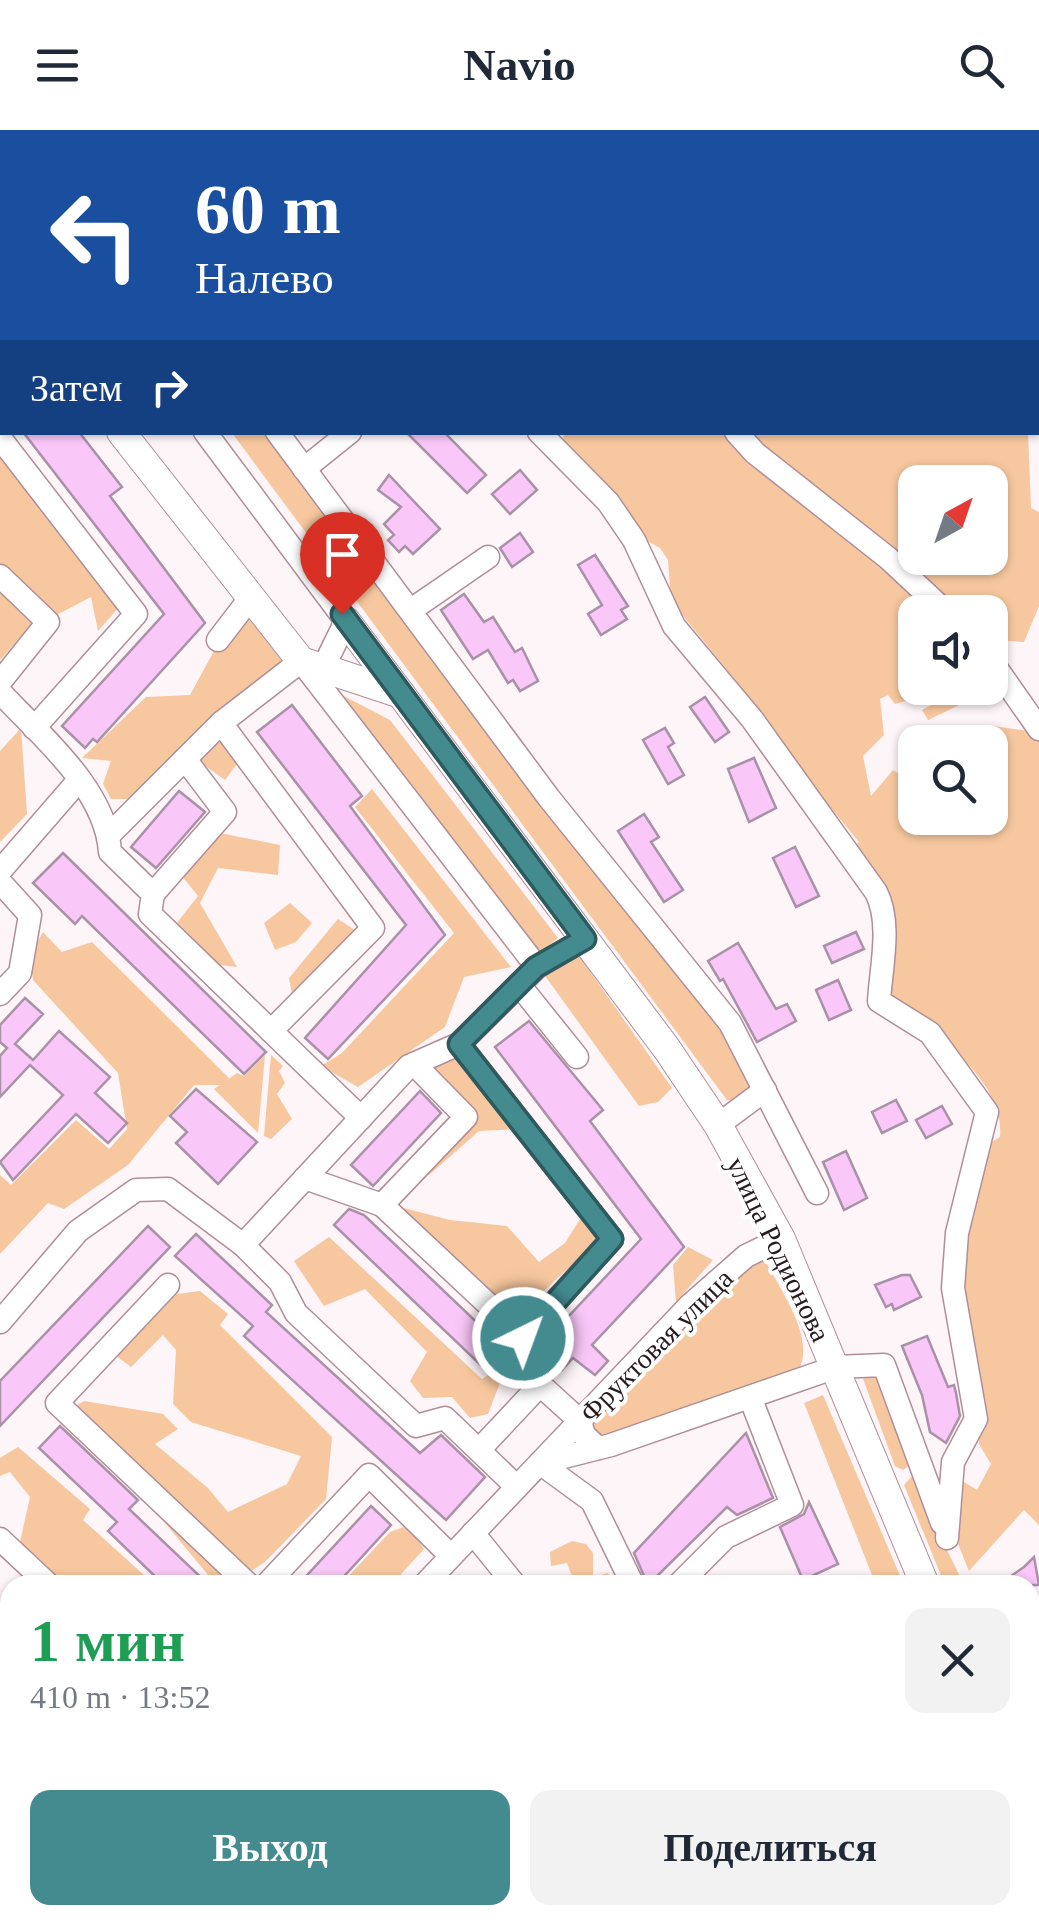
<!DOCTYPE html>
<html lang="ru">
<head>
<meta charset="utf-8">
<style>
  :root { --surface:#fff; --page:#f2f2f3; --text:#1f2937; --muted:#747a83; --accent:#438b8f }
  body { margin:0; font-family:Georgia,serif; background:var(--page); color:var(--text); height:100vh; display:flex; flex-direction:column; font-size:38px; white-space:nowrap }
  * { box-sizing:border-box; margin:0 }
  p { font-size:32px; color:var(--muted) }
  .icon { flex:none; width:55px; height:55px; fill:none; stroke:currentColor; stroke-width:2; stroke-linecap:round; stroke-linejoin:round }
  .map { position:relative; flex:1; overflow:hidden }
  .details { position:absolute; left:0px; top:1445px; width:1040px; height:350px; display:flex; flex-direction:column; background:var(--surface); border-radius:30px 30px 0 0; box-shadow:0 2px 8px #0004 }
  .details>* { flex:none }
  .top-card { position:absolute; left:0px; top:0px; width:1040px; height:305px; box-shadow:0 2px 8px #0004; background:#1a4fa0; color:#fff; overflow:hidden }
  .needle { width:65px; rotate:40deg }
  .buttons { position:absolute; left:898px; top:335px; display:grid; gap:20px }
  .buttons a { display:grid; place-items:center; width:110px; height:110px; border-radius:20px; background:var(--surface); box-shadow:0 2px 8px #0004; font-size:50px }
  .pin { position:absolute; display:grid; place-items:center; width:85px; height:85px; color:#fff; margin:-102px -42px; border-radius:50% 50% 50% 0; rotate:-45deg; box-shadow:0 0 10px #0007 }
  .pin .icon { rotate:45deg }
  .me { position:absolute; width:110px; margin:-55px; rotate:42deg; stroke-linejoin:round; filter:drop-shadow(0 0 8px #0008) }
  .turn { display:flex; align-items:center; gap:35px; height:210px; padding:0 30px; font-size:45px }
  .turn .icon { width:130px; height:130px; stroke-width:2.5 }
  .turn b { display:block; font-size:70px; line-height:85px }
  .then { display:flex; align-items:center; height:95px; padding:0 30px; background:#0003; gap:20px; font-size:38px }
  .round { display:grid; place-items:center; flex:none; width:105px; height:105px; border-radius:20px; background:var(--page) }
  .summary { display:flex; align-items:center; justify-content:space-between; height:170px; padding:0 30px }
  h1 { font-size:60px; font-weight:700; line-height:75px; color:#1e9e55 }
  .action { display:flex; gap:20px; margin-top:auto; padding:20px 30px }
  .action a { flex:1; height:115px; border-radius:20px; background:var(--accent); color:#fff; font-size:40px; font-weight:700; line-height:115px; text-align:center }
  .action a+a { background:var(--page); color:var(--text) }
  header { display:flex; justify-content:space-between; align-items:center; height:130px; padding:0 30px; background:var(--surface); font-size:45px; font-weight:700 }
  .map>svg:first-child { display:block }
  .green { fill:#f7c89f; fill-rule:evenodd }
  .building { fill:#f9c7f8; stroke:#a991a8; stroke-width:2.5 }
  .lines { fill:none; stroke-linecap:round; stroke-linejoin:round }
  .minor-casing { stroke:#b08e98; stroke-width:25 }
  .major-casing { stroke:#b08e98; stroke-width:30 }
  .minor { stroke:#fff; stroke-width:22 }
  .major { stroke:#fff; stroke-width:28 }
  .route-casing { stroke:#2c5a5d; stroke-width:25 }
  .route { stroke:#438b8f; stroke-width:18 }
  .labels { text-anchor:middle; stroke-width:8; stroke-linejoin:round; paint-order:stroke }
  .street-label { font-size:28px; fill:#281b1f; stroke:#fff }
</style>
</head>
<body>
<header><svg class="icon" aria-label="menu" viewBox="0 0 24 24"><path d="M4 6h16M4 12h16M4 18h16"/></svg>Navio<svg class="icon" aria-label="search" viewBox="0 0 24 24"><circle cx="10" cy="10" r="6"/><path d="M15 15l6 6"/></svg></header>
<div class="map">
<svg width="1039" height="1795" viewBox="0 0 1039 1795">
  <rect width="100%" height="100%" fill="#fdf5f7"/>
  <g class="green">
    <path d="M0 295 130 465 98 501 91 467 26 501 0 530Z"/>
    <path d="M564 302 1028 303 1031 378 1039 382V476L1024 512 993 510 990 482H979L976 478 966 482H915V558H967L970 570 928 590 922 580 933 574 931 564 895 574 888 565 880 569 884 605 863 626 871 666 893 640 915 653V688H990L987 612 993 596 1028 601 1039 594V1395L1024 1380 969 1441 958 1414 960 1388 937 1399 964 1455H945L904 1355 912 1346 924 1370 939 1348 964 1352 977 1360 991 1334 979 1314 980 1298 956 1161 984 1016 1000 1007C1005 948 932 904 892 868L880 780 846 721 859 712 736 563 737 552 671 471 668 430 660 418 646 410 598 345 563 311ZM915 352H990V428H915Z"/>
    <path d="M232 303H269L722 893 752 961 736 971 727 970Z"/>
    <path d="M250 481 288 530 219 580 237 634 225 650 182 619 134 669H111L103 654 111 631 82 628 146 567 190 565 227 497Z"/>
    <path d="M340 564 390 590 558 808 536 826Z"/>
    <path d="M21 598 27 684 0 712V621Z"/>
    <path d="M372 659 511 837 464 847 445 897 358 957 321 936 342 923 454 803 355 677Z"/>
    <path d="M220 703 280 715 278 745 218 738 200 773 237 837 220 835 176 794 198 766 181 745Z"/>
    <path d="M290 773 312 793 296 812 275 820 264 793Z"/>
    <path d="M338 789 358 802 293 869 289 848Z"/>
    <path d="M43 802 62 822 92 812 229 948 222 955H194L128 1035 64 1079 48 1073 0 1124V1045L11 1055 76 990 109 1019 127 999 118 943 33 850 30 825Z"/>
    <path d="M577 823 672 958 658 972 639 976 543 843Z"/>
    <path d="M455 924 519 999 479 1001 429 1045H418L463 978 421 944Z"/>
    <path d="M265 925 258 1003 214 959 237 943 244 946Z"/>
    <path d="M271 925 283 936 279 941 285 953 277 964 292 989 271 1009 264 1006Z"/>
    <path d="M592 1070 613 1097 534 1170 499 1174 392 1075 450 1090 507 1096 539 1132 565 1113Z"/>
    <path d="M329 1107 482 1249 508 1232 488 1284 470 1288 452 1267 423 1268 410 1251 427 1222 365 1159 324 1176 294 1131Z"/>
    <path d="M688 1117 713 1130 676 1172 673 1135Z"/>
    <path d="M764 1128C779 1158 814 1205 800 1237L611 1304H597L590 1293 725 1152Z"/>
    <path d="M200 1161 228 1184 220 1195 332 1307 326 1369 265 1432 230 1455H210L213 1451 71 1279 84 1271 163 1284 178 1299 155 1314 208 1358 228 1382 287 1354 301 1326 191 1292 173 1274 176 1220 163 1205 131 1237 103 1216 155 1167Z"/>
    <path d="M872 1245 883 1255 910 1335 903 1340 895 1336 862 1246Z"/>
    <path d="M823 1265 904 1455H876L804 1273Z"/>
    <path d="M18 1317 90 1379 83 1390 155 1455H65L20 1412 30 1367 10 1342 0 1346V1328Z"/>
    <path d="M409 1395 424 1419 391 1455H340L390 1402Z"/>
    <path d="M572 1411 586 1414 593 1423V1447L608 1443 616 1455H575L567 1433 551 1436 550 1422Z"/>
    <path d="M341 1785H475L441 1795H321Z"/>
  </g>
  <g class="building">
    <path d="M23 302H79L122 357 110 366 205 493 97 612 93 609 85 618 62 596 164 484Z"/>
    <path d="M406 302H444L486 345 467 363Z"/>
    <path d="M520 340 537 360 510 384 492 364Z"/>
    <path d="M389 345 440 399 413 424 405 416 399 422 388 410 394 405 384 394 401 377 378 360Z"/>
    <path d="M520 403 533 422 512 437 500 418Z"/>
    <path d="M595 425 628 476 621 480 627 489 601 505 588 484 602 475 578 435Z"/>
    <path d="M464 464 484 492 493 487 515 522 522 518 538 551 520 561 513 550 508 553 488 520 473 529 441 480Z"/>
    <path d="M705 567 729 602 715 612 690 577Z"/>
    <path d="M292 575 362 666 350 676 445 805 328 929 305 908 406 795 257 602Z"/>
    <path d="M665 598 674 613 668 617 684 645 668 654 643 610Z"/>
    <path d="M754 628 776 678 749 692 728 639Z"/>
    <path d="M179 661 205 682 156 738 131 717Z"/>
    <path d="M644 684 659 707 651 712 683 760 664 772 618 701Z"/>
    <path d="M795 717 819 766 796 777 773 728Z"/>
    <path d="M63 723 266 922 244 944 82 786 75 794 33 753Z"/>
    <path d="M856 802 864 819 832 833 824 816Z"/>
    <path d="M738 813 776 879 787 874 796 891 757 912 723 849 720 851 708 831Z"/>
    <path d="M838 850 851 880 829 890 816 860Z"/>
    <path d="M25 868 43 884 15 914 33 930 59 901 110 947 95 963 127 993 108 1013 76 984 13 1050 0 1032 63 965 30 935 0 967V926L7 918 0 912V895Z"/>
    <path d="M529 891 603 980 590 991 684 1117 592 1215 608 1231 595 1245 573 1228 562 1240 539 1218 641 1109 495 917Z"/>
    <path d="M196 959 257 1012 218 1054 176 1013 187 1002 170 986Z"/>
    <path d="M420 961 441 983 373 1056 351 1035Z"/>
    <path d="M896 970 907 991 882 1003 872 982Z"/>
    <path d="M942 976 952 994 926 1008 916 990Z"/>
    <path d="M846 1021 867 1068 844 1080 823 1032Z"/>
    <path d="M349 1079 364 1085 507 1221 487 1241 334 1095Z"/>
    <path d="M148 1096 170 1117 0 1296V1251Z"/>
    <path d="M196 1104 272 1175 266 1182 420 1323 441 1305 485 1347 446 1390 244 1206 253 1196 175 1126Z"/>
    <path d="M902 1145H910L921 1167 894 1180 892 1174 886 1177 875 1155Z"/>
    <path d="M927 1206 948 1257 954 1255 956 1263 960 1286 946 1313 930 1302 922 1265 902 1216Z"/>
    <path d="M60 1296 138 1370 129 1379 209 1455H164L108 1401 117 1392 39 1318Z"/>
    <path d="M746 1303 773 1368 737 1385 727 1377 648 1455 634 1423Z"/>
    <path d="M809 1372 838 1434 803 1450 780 1397 804 1384Z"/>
    <path d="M371 1376 391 1395 336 1455H298Z"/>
    <path d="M1034 1427 1039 1455H998L1024 1437Z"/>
  </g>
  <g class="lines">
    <defs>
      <g id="minor">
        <path d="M47 0 48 2"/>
        <path d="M311 0 312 2"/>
        <path d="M495 0 497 2"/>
        <path d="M660 0 664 2"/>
        <path d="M741 0 744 2"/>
        <path d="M904 0 906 2"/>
        <path d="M0 168 2 166"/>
        <path d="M1038 236H1039"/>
        <path d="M0 286 2 284"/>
        <path d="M205 302 346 491 323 538"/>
        <path d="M277 302 549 668 730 893 817 1063"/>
        <path d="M539 302 608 372 634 410 674 496 752 589 876 762C892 793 881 837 879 871L930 903 987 982 957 1103 953 1158 976 1289 953 1332 947 1408"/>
        <path d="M736 302 755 323 888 428 946 482"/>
        <path d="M0 308 136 484 34 598"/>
        <path d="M304 339 350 302"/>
        <path d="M0 446 48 492 0 552"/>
        <path d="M411 480 488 427"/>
        <path d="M218 510 251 467"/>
        <path d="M990 529 1039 599"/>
        <path d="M0 562C40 605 106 659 110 722L153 764 150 784 271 901"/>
        <path d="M109 705 221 593"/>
        <path d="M0 741 79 650"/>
        <path d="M0 752 30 785 20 843 0 864"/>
        <path d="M153 764 225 682 185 629"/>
        <path d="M537 837 459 914 612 1109 523 1207 525 1241 580 1291 584 1305 598 1318"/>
        <path d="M520 856 577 927"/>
        <path d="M414 934 466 987 382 1075 523 1207"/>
        <path d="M361 988 271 901 373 798 221 593 301 531 537 837 585 809"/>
        <path d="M718 995 765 960"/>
        <path d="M305 1048 382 1075"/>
        <path d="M243 1115 409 936 459 914"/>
        <path d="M168 1155 57 1273 249 1455"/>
        <path d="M0 1192 78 1101 136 1060 168 1059 243 1115 280 1152 296 1183 416 1296 445 1288 517 1357"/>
        <path d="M479 1320 540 1255"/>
        <path d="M540 1333 611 1315 836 1237 884 1235 942 1393"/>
        <path d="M540 1333 592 1371 633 1455"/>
        <path d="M473 1403 515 1455"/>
        <path d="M0 1409 49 1455"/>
        <path d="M266 1455 369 1345 451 1426"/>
        <path d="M424 1455 689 1176 746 1126 781 1109"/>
        <path d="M678 1455 726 1407 792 1375 750 1267"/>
        <path d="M1030 1501 1039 1498"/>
        <path d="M0 1545 10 1536"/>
        <path d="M0 1750 10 1739"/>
        <path d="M98 1795 108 1785"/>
        <path d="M304 1795 322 1785"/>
        <path d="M498 1795 500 1785"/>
        <path d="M546 1795 547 1785"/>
        <path d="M590 1795 591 1785"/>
        <path d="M802 1795 822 1785"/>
      </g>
      <g id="major">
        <path d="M0 140 2 143"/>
        <path d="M121 302 301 531 401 564"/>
        <path d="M346 491 667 919 718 995 781 1109 925 1455"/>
        <path d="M1030 1650 1039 1665"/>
      </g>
    </defs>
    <use href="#minor" class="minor-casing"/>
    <use href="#major" class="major-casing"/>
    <use href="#minor" class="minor"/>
    <use href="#major" class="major"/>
  </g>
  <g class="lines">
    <defs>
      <path id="route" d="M342 484 585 809 536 837 459 914 612 1109 523 1208"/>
    </defs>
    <use href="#route" class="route-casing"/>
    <use href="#route" class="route"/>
  </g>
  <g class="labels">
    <g class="street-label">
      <text transform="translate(779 1119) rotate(64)" y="10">улица Родионова</text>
      <text transform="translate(656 1215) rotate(-45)" y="10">Фруктовая улица</text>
    </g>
  </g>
</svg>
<div class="buttons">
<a><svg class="needle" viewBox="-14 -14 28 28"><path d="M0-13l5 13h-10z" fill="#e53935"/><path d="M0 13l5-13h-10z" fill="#747a83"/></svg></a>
<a><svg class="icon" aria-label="sound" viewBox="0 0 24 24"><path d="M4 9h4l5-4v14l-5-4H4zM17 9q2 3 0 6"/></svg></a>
<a><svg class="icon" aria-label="search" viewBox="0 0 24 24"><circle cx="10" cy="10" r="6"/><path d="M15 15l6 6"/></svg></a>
</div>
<div class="pin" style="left:342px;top:484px;background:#d93025"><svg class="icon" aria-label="arrive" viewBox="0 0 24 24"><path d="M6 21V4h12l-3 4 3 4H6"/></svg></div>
<svg class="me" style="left:523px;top:1208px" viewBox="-20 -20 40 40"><circle r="17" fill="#438b8f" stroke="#fff" stroke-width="3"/><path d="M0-11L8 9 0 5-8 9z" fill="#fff"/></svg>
<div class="top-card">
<div class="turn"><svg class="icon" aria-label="left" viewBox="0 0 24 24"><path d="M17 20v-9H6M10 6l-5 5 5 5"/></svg><div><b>60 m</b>Налево</div></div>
<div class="then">Затем<svg class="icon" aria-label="right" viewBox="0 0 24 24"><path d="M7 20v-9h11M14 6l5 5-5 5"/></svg></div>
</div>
<section class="details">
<div class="summary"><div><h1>1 мин</h1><p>410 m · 13:52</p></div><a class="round"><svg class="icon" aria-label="close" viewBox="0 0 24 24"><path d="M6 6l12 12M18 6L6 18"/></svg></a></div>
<div class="action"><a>Выход</a><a>Поделиться</a></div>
</section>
</div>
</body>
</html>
